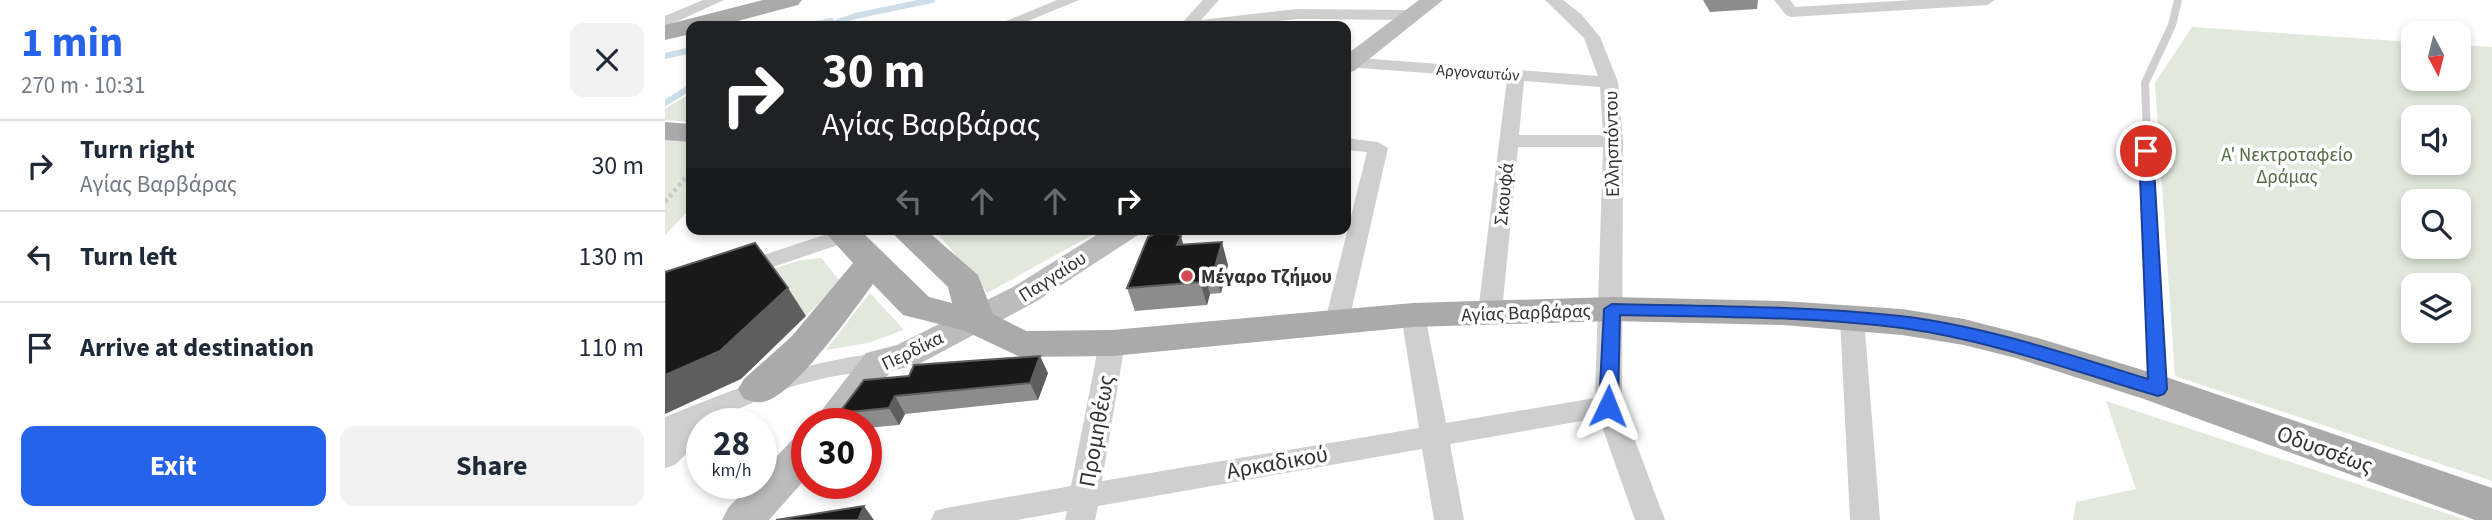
<!DOCTYPE html>
<html lang="en">
<head>
<meta charset="utf-8">
<style>
  :root { --surface:#fff; --page:#f2f2f3; --text:#1f2937; --muted:#747a83; --line:#e0e1e3; --accent:#2563eb }
  body { margin:0; font-family:"Source Sans 3",sans-serif; background:var(--page); color:var(--text); height:100vh; display:flex; flex-direction:column; font-size:26px; white-space:nowrap }
  * { box-sizing:border-box; margin:0 }
  p { font-size:23px; color:var(--muted) }
  .icon { flex:none; width:38px; height:38px; fill:none; stroke:currentColor; stroke-width:2; stroke-linecap:round; stroke-linejoin:round }
  .map { position:relative; flex:1; overflow:hidden }
  .side { display:flex; flex-direction:column; background:var(--surface); width:665px }
  .side>* { flex:none }
  .hud { position:absolute; left:21px; top:21px; width:665px; height:214px; border-radius:14px; box-shadow:0 4px 10px #0003; background:#202124; color:#fff; overflow:hidden }
  .needle { width:46px; rotate:173deg }
  .tools { position:absolute; left:1736px; top:21px; display:grid; gap:14px }
  .tools a { display:grid; place-items:center; width:70px; height:70px; border-radius:14px; background:var(--surface); box-shadow:0 4px 10px #0003; font-size:35px }
  .speed { position:absolute; left:21px; top:408px; display:flex; gap:14px; font-size:35px; font-weight:700; text-align:center }
  .speed>* { display:grid; place-content:center; width:91px; height:91px; border-radius:50%; background:var(--surface); box-shadow:0 4px 10px #0003; line-height:1 }
  .speed small { font-size:18px; font-weight:400 }
  .speed .limit { border:10px solid #d22; background:#fff; color:#111 }
  .pin { position:absolute; display:grid; place-items:center; width:60px; height:60px; color:#fff; margin:-30px; border:4px solid #fff; border-radius:50%; box-shadow:0 2px 7px #0007 }
  .me { position:absolute; width:77px; margin:-38px; rotate:2deg; stroke-linejoin:round; filter:drop-shadow(0 0 5px #0008) }
  .turn { display:flex; align-items:center; gap:24px; height:147px; padding:0 21px; font-size:32px }
  .turn .icon { width:91px; height:91px; stroke-width:2.5 }
  .turn b { display:block; font-size:49px; line-height:60px }
  .lanes { display:flex; align-items:center; height:66px; padding:0 21px; background:#0003; justify-content:center; gap:35px; direction:ltr }
  .lanes .off { opacity:.35 }
  .round { display:grid; place-items:center; flex:none; width:74px; height:74px; border-radius:14px; background:var(--page) }
  .summary { display:flex; align-items:center; justify-content:space-between; height:119px; padding:0 21px }
  h1 { font-size:42px; font-weight:700; line-height:52px; color:var(--accent) }
  .button { display:flex; gap:14px; margin-top:auto; padding:14px 21px }
  .button a { flex:1; height:80px; border-radius:14px; background:var(--accent); color:#fff; font-size:28px; font-weight:700; line-height:80px; text-align:center }
  .button a+a { background:var(--page); color:var(--text) }
  ul { padding:0; list-style:none }
  li { display:flex; align-items:center; gap:21px; height:91px; padding:0 21px; border-top:2px solid var(--line) }
  li div { flex:1 }
  li b { display:block; font-size:26px }
  li em { font-style:normal }
  main { display:flex; flex:1; min-height:0 }
  .map>svg:first-child { display:block }
  .green { fill:#e2e8dc; fill-rule:evenodd }
  .lines { fill:none; stroke-linecap:round; stroke-linejoin:round }
  .stream { stroke:#cedee8; stroke-width:6 }
  .path { stroke:#c9c9c9; stroke-width:4.5; stroke-dasharray:3.5 3.5; stroke-linecap:butt }
  .service-far2 { stroke:#cfcfcf; stroke-width:8 }
  .service-far1 { stroke:#cfcfcf; stroke-width:10 }
  .service { stroke:#cfcfcf; stroke-width:12 }
  .minor { fill:#cfcfcf; fill-rule:evenodd }
  .secondary { fill:#bcbcbc; fill-rule:evenodd }
  .primary { fill:#aaa; fill-rule:evenodd }
  .wall { fill:#8c8c8c }
  .shaded-wall { fill:#5e5e5e }
  .building { fill:#191919; stroke:#5e5e5e; stroke-width:2 }
  .route { fill:#2563eb; stroke:#184099; stroke-width:2 }
  .poi-dot { fill:#d34a53; stroke:#fff; stroke-width:2.5 }
  .labels { text-anchor:middle; stroke-width:7; stroke-linejoin:round; paint-order:stroke }
  .far-street-label { font-size:16px; fill:#323232; stroke:#fff }
  .street-label { font-size:19px; fill:#323232; stroke:#fff }
  .park-label { font-size:19px; fill:#556a44; stroke:#fff }
  .poi-label { font-size:19px; font-weight:bold; fill:#323232; stroke:#fff; text-anchor:start }
  .near-street-label { font-size:23px; fill:#323232; stroke:#fff }
</style>
</head>
<body>
<main>
<section class="side">
<div class="summary"><div><h1>1 min</h1><p>270 m · 10:31</p></div><a class="round"><svg class="icon" aria-label="close" viewBox="0 0 24 24"><path d="M6 6l12 12M18 6L6 18"/></svg></a></div>
<ul>
<li><svg class="icon" aria-label="right" viewBox="0 0 24 24"><path d="M7 20v-9h11M14 6l5 5-5 5"/></svg><div><b>Turn right</b><p>Αγίας Βαρβάρας</p></div><em>30 m</em></li>
<li><svg class="icon" aria-label="left" viewBox="0 0 24 24"><path d="M17 20v-9H6M10 6l-5 5 5 5"/></svg><div><b>Turn left</b></div><em>130 m</em></li>
<li><svg class="icon" aria-label="arrive" viewBox="0 0 24 24"><path d="M6 21V4h12l-3 4 3 4H6"/></svg><div><b>Arrive at destination</b></div><em>110 m</em></li>
</ul>
<div class="button"><a>Exit</a><a>Share</a></div>
</section>
<div class="map">
<svg width="1827" height="520" viewBox="0 0 1827 520">
  <rect width="100%" height="100%" fill="#fff"/>
  <g class="green">
    <path d="M1527 27 1748 42V79H1794V45L1827 47V481L1510 376 1490 83ZM1794 117V163H1748V117ZM1794 201V247H1748V201ZM1794 285V331H1748V285Z"/>
    <path d="M26 93V122L0 120V109Z"/>
    <path d="M0 139 26 142V208L0 235Z"/>
    <path d="M269 229H438L322 293Z"/>
    <path d="M156 258 175 281 141 316 107 269 136 260Z"/>
    <path d="M205 293 239 330 203 343 161 350Z"/>
    <path d="M1441 401 1801 520H1408L1411 502 1471 489Z"/>
  </g>
  <g class="lines">
    <g class="stream">
      <path d="M142 26 166 21"/>
      <path d="M162 26 190 16 267 0"/>
      <path d="M0 56 26 50"/>
      <path d="M0 103 26 87"/>
    </g>
    <path class="path" d="M0 202 26 171"/>
    <path class="service-far2" d="M1482 136 1480 83 1507 25 1513 0"/>
    <path class="service-far1" d="M1482 134 1490 306"/>
    <path class="service" d="M1490 305 1493 386"/>
    <g class="minor">
      <path d="M38 0H59L0 27V16Z"/>
      <path d="M392 0H414L351 26H329Z"/>
      <path d="M538 0H554L536 20 632 9 745 10 753 15 745 20 632 19 566 26H514Z"/>
      <path d="M880 0H898L916 14 935 37 953 82 958 141 957 406 1000 520H970L934 418 785 444 799 520H769L757 449 433 506 430 520H400L402 511 352 520H266L270 511 281 508 406 486 434 343 438 337 447 334 456 337 460 343 437 481 754 428 736 315 739 309H757L760 315 781 423 930 398 938 147H853L837 312 834 318H816L813 312 842 79 681 67V57L933 76 919 38ZM859 81 935 87 938 135H854Z"/>
      <path d="M1109 0H1125L1130 7 1247 0H1330L1322 5 1126 17 1121 15Z"/>
      <path d="M681 138 713 142 723 148 684 321 681 327H663L660 321 702 152 681 150Z"/>
      <path d="M177 229 188 230 191 235 188 240 84 275H68L64 270 68 265Z"/>
      <path d="M1187 310 1196 312 1199 318 1215 520H1185L1175 318 1178 312Z"/>
      <path d="M214 353 223 356 227 362 223 368 164 377 128 386 56 416 51 424H37V438L10 465 0 468V417C76 387 131 363 214 353Z"/>
    </g>
    <g class="secondary">
      <path d="M754 0H778L689 71 681 73V55Z"/>
      <path d="M441 229H477L473 235 372 301 254 364 226 371 186 424H146L201 353 232 345 348 287Z"/>
      <path d="M142 435V477L104 520H57L63 508 87 483H96V473L128 439Z"/>
    </g>
    <g class="primary">
      <path d="M98 0H137L133 5 54 26H26V34L0 40V25Z"/>
      <path d="M0 122 26 124V142L0 140Z"/>
      <path d="M157 229H194L264 297 287 303 283 287 223 229H260L313 275 328 314 361 331 447 330 748 303 947 297 1118 301 1237 309 1299 319 1373 338 1507 379 1827 488V520H1810L1479 399 1351 358 1299 345 1237 335 1118 325 947 321 748 327 447 356 355 357 298 330 238 315 208 284C188 311 134 388 104 400 95 404 88 402 79 399L73 389 79 379 127 336 188 263Z"/>
    </g>
  </g>
  <g class="wall">
    <path d="M1038 0H1093L1092 9 1045 12Z"/>
    <path d="M518 245 563 265 556 293 545 294 542 305 470 311 462 288Z"/>
    <path d="M383 373 373 400 240 414 234 425 201 428V424H169L163 414 177 409 199 380Z"/>
  </g>
  <g class="shaded-wall">
    <path d="M516 236 522 259 512 245Z"/>
    <path d="M557 242 563 265 556 293 549 271Z"/>
    <path d="M538 271 545 294 542 305 535 282Z"/>
    <path d="M123 288 141 316 76 379 0 414V375Z"/>
    <path d="M375 356 383 373 373 400 365 383Z"/>
    <path d="M230 396 240 414 234 425 224 408Z"/>
    <path d="M199 506 209 520H193Z"/>
  </g>
  <g class="building">
    <path d="M497 230H505L516 236 512 245 557 242 549 271H538L535 282 462 288 483 237Z"/>
    <path d="M90 243 123 288 55 351 0 375V272Z"/>
    <path d="M375 356 365 383 230 396 224 408 163 414 165 410 177 409 199 380 244 376 249 365Z"/>
    <path d="M199 506 193 520H111Z"/>
  </g>
  <path class="route" d="M1481 147 1488 151 1502 389 1499 394 1493 396C1408 371 1325 340 1237 328 1144 316 1049 317 955 315L953 406 943 413 934 406 939 309 947 304C1043 306 1140 306 1235 316 1320 326 1402 354 1483 379L1474 151Z"/>
  <circle class="poi-dot" cx="522" cy="276" r="7"/>
  <g class="labels">
    <g class="far-street-label">
      <text transform="translate(813 72) rotate(4)" y="6">Αργοναυτών</text>
    </g>
    <g class="street-label">
      <text transform="translate(946 144) rotate(-91)" y="7">Ελλησπόντου</text>
      <text transform="translate(838 194) rotate(-84)" y="7">Σκουφά</text>
      <text transform="translate(387 276) rotate(-33)" y="7">Παγγαίου</text>
      <text transform="translate(861 312) rotate(-2)" y="7">Αγίας Βαρβάρας</text>
      <text transform="translate(247 350) rotate(-26)" y="7">Περδίκα</text>
    </g>
    <g class="park-label">
      <text x="1622" y="161">Α' Νεκτροταφείο<tspan x="1622" dy="22">Δράμας</tspan></text>
    </g>
    <g class="poi-label">
      <text x="536" y="283">Μέγαρο Τζήμου</text>
    </g>
    <g class="near-street-label">
      <text transform="translate(431 431) rotate(-80)" y="8">Προμηθέως</text>
      <text transform="translate(1660 449) rotate(20)" y="8">Οδυσσέως</text>
      <text transform="translate(612 462) rotate(-10)" y="8">Αρκαδικού</text>
    </g>
  </g>
</svg>
<div class="tools">
<a><svg class="needle" viewBox="-14 -14 28 28"><path d="M0-13l5 13h-10z" fill="#e53935"/><path d="M0 13l5-13h-10z" fill="#747a83"/></svg></a>
<a><svg class="icon" aria-label="sound" viewBox="0 0 24 24"><path d="M4 9h4l5-4v14l-5-4H4zM17 9q2 3 0 6"/></svg></a>
<a><svg class="icon" aria-label="search" viewBox="0 0 24 24"><circle cx="10" cy="10" r="6"/><path d="M15 15l6 6"/></svg></a>
<a><svg class="icon" aria-label="layers" viewBox="0 0 24 24"><path d="M12 4l9 5-9 5-9-5zM3 14l9 5 9-5"/></svg></a>
</div>
<div class="speed"><div>28<small>km/h</small></div><div class="limit">30</div></div>
<div class="pin" style="left:1481px;top:151px;background:#d93025"><svg class="icon" aria-label="arrive" viewBox="0 0 24 24"><path d="M6 21V4h12l-3 4 3 4H6"/></svg></div>
<svg class="me" style="left:943px;top:406px" viewBox="-20 -20 40 40"><path d="M0-17L14 15 0 8-14 15z" fill="#2563eb" stroke="#fff" stroke-width="4"/></svg>
<div class="hud">
<div class="turn"><svg class="icon" aria-label="right" viewBox="0 0 24 24"><path d="M7 20v-9h11M14 6l5 5-5 5"/></svg><div><b>30 m</b>Αγίας Βαρβάρας</div></div>
<div class="lanes"><svg class="icon off" aria-label="left" viewBox="0 0 24 24"><path d="M17 20v-9H6M10 6l-5 5 5 5"/></svg><svg class="icon off" aria-label="ahead" viewBox="0 0 24 24"><path d="M12 20V5M6 11l6-6 6 6"/></svg><svg class="icon off" aria-label="ahead" viewBox="0 0 24 24"><path d="M12 20V5M6 11l6-6 6 6"/></svg><svg class="icon" aria-label="right" viewBox="0 0 24 24"><path d="M7 20v-9h11M14 6l5 5-5 5"/></svg></div>
</div>
</div>
</main>
</body>
</html>
